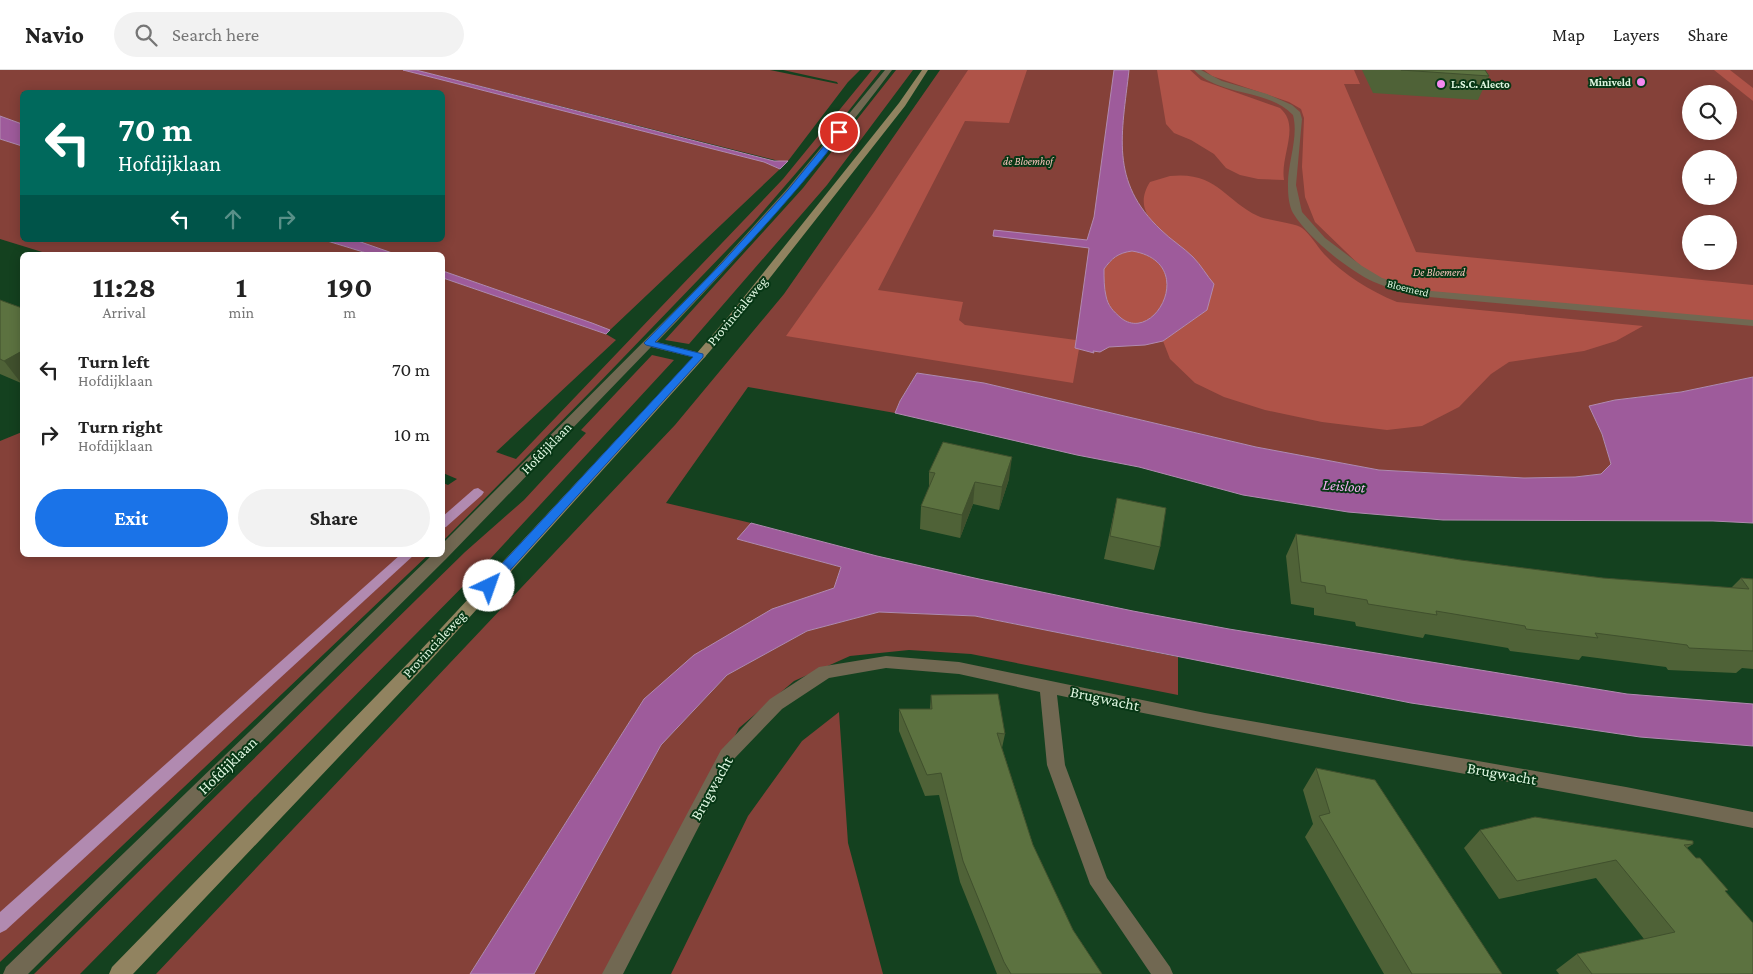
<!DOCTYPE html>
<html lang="en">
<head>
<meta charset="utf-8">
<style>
  :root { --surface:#fff; --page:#f2f2f2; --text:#222; --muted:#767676; --line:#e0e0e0; --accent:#1a73e8 }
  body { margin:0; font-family:"Crimson Pro",serif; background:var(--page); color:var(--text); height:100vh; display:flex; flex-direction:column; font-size:19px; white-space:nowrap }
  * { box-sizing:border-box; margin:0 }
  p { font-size:16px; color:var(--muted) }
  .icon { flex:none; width:28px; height:28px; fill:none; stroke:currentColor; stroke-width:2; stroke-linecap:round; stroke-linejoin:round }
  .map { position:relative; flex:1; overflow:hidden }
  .panel { position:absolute; left:20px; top:182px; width:425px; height:305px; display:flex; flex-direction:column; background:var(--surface); border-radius:8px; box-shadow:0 2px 12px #0003 }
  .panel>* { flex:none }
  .top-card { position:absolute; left:20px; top:20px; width:425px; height:152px; border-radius:8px; box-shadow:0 2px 12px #0003; background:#00695c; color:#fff; overflow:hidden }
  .fabs { position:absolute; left:1682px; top:15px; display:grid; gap:10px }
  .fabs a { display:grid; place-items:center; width:55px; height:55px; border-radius:50%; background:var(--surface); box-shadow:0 2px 12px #0003; font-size:25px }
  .pin { position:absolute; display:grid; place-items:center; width:42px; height:42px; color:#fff; margin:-21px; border:2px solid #fff; border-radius:50%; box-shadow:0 1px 5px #0007 }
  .me { position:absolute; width:55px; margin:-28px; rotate:42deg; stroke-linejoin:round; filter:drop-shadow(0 0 4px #0008) }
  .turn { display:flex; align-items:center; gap:18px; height:105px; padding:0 15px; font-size:22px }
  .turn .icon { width:65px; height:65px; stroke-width:2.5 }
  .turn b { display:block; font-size:35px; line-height:42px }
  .lanes { display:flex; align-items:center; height:48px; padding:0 15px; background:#0003; justify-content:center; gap:25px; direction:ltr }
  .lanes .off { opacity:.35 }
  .eta { display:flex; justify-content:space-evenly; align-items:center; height:85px; text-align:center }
  .eta b { font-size:30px; font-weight:700; line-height:35px }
  .button { display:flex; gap:10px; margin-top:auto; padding:10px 15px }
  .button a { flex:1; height:58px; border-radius:30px; background:var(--accent); color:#fff; font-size:20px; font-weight:700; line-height:58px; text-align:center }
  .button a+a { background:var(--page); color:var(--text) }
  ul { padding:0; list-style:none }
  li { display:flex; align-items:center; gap:15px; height:65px; padding:0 15px }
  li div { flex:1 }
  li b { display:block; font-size:19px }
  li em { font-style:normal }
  header { display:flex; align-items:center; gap:30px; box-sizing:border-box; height:70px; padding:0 25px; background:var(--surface); border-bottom:1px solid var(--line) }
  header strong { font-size:24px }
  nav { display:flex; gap:28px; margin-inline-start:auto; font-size:18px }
  .search { width:350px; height:45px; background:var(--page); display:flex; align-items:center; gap:12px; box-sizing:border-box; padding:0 18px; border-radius:28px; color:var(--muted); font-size:19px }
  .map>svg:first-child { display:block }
  .green { fill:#854139; fill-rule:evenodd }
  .forest { fill:#af5348 }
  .water { fill:#9e5b9b; stroke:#b18ab0; fill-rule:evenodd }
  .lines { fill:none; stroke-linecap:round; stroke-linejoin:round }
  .stream { fill:#b18ab0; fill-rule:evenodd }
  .minor { fill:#716852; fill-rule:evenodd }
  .secondary { fill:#918360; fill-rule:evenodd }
  .wall { fill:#4f6237 }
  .shaded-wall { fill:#40502d }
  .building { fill:#5c7240; stroke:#40502d }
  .route { fill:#1a73e8; stroke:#114b97 }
  .poi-dot { fill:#f489f0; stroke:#073715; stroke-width:2 }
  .labels { text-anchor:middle; stroke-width:4; stroke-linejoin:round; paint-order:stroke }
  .far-poi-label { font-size:11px; font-weight:bold; fill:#def6e0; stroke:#073715; text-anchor:end }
  .far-park-label { font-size:11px; font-style:italic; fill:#f9c5bd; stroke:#073715 }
  .far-street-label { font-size:11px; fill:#def6e0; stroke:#073715 }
  .street-label { font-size:14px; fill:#def6e0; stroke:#073715 }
  .water-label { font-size:15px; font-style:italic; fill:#fbb2f7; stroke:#073715 }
  .near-street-label { font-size:16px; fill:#def6e0; stroke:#073715 }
</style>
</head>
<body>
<header>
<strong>Navio</strong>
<div class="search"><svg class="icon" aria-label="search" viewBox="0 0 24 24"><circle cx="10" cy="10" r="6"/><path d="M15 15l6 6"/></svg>Search here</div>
<nav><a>Map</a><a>Layers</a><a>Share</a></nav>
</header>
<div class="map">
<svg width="1753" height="904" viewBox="0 0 1753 904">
  <rect width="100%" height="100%" fill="#14411f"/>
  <g class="green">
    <path d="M0 0H403L764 92 780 99 610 260 443 201 442 185H398L355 170H442V22H22V54L0 46Z"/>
    <path d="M416 0H770L838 14 837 12 783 0H860L848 12 788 91 783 92Z"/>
    <path d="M872 0H881L835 58 753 153 594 318 443 471V413L448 415 457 409 443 403V208L606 264 616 270 496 382 516 389 783 109Z"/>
    <path d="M896 0H913L827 115 689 274 665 270 803 118Z"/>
    <path d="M940 0H1753V307L1681 322 1615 330 1590 337 1602 364 1611 394 1601 404 1575 407 1524 408 1379 400 1256 377 984 313 917 303 900 331 895 343 748 317 666 433 751 453 738 469 841 497 834 519 772 539 644 629 470 904H156L675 355 784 224ZM1691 24H1729V61H1691ZM1691 89H1729V126H1691ZM1691 154H1729V191H1691Z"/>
    <path d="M0 69 22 76V170H323L373 185H52L0 169Z"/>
    <path d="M652 285 674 290 491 488 80 904H34L465 482 524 430 586 363 581 360Z"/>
    <path d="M22 362V485H428L0 892V371Z"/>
    <path d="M879 542 975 546 1178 587V625L971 584 909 580 850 586 794 611 739 658 612 904H534L661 675 727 605 807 561Z"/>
    <path d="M839 642 848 773 883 904H671L748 746 802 671Z"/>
  </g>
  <g class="forest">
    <path d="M968 0H1027L1009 53 965 51 878 220 963 232 959 250 965 255 1076 270 1075 278 1079 279 1073 313 786 266 874 142Z"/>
    <path d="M1157 0H1190L1201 10 1280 38C1301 56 1280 85 1284 110L1258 109 1240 105 1226 98 1214 84 1191 70 1174 63 1166 54Z"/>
    <path d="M1204 0H1354L1360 14H1344L1416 182 1753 215V251L1401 219 1374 209 1315 152 1305 127 1302 97 1304 48 1301 39 1289 32 1212 6Z"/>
    <path d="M1714 0H1730L1753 18V31Z"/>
    <path d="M1170 106C1217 101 1224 130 1258 146 1269 151 1296 153 1302 158 1310 164 1317 176 1324 184 1344 205 1370 221 1397 232L1643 256 1616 271 1584 281 1509 292 1491 304 1459 337 1422 356 1387 360 1322 352 1265 340 1224 327 1195 313 1170 289 1163 271 1207 240C1204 229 1198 195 1192 187 1190 183 1184 180 1181 177 1159 159 1131 142 1150 112Z"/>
    <path d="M1132 181C1199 192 1155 275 1121 248 1113 241 1108 236 1106 226 1104 218 1104 208 1104 199 1112 189 1118 183 1132 181Z"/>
  </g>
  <g class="water">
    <path d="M403 0H416L774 91H788L780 99 764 92Z"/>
    <path d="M1114 0H1129C1122 64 1109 111 1161 160 1171 170 1183 177 1193 187 1201 195 1207 206 1214 214L1207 240 1163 271 1145 275 1109 277 1100 282 1093 281 1094 283 1075 278 1089 178 993 166 994 160 1087 170 1094 147ZM1132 181C1199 192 1155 275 1121 248 1113 241 1108 236 1106 226 1104 218 1104 208 1104 199 1112 188 1118 183 1132 181Z"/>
    <path d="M0 46 22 54V76L0 69Z"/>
    <path d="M324 170H355L398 185H373Z"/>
    <path d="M443 201 592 253 610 260 606 264 443 208Z"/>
    <path d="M917 303 984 313 1256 377 1379 400 1524 408 1575 407 1601 404 1611 394 1602 364 1589 336 1615 330 1681 322 1753 307V453L1713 451 1443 450 1348 442 1243 425 1139 397 1077 385 895 343 900 331Z"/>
    <path d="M751 453 877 486 979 509 1133 541 1229 559 1627 624 1753 634V676L1640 667 1411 633 975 546 879 542 807 561 727 605 661 675 534 904H470L644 629 694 585 772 539 834 518 841 497 737 469Z"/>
  </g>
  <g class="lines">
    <g class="stream">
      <path d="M478 418 484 422 482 425 446 457 442 458V447L474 419Z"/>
      <path d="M400 485H414L6 860 0 863V842Z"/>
    </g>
    <g class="minor">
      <path d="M885 0H892C820 96 740 186 657 272L704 284 706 286 704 288 700 289 651 277 446 489 28 904H3L6 897 432 485H442V474L707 208 787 119Z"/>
      <path d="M1194 0H1201L1222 11 1267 24 1292 35 1300 42 1302 49 1296 115 1302 142 1325 168 1362 196 1382 208 1420 220 1753 250V256L1418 226C1404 223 1388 218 1374 212 1348 200 1308 168 1293 143 1289 136 1288 125 1288 117 1287 93 1299 68 1293 45 1267 18 1220 27 1194 0Z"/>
      <path d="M886 586 959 592 1205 643 1626 717 1753 742V758C1521 712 1288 675 1057 625L1065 695 1107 808 1170 897 1173 904H1151L1090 814 1047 695 1040 622 959 604 886 598 829 608 782 639 733 690 623 904H602L721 680 770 629 819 597Z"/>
    </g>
    <path class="secondary" d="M922 0H928L905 36 736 251 704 288 429 592 133 904H109L112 897 417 584 696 284 728 247 899 33Z"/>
  </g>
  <g class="wall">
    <path d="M1362 0H1485L1489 6 1478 30 1373 23Z"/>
    <path d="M0 230 21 313 0 304Z"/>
    <path d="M929 402 1009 409 999 440 973 434 960 468 920 459 921 436 929 418Z"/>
    <path d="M1117 428 1160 477 1154 500 1104 489Z"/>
    <path d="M1296 464 1461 490 1603 508 1731 518 1741 508 1753 509V599L1742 598 1736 603 1668 600 1666 597 1582 586 1579 590 1510 581 1508 578 1425 564 1423 568 1356 556 1355 552 1314 545V538L1291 534 1286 486Z"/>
    <path d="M931 625 1005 664 1002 678 1033 775 1073 860 1102 904H997L960 812 939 725 925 726 899 661V639H930Z"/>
    <path d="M1316 698 1502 904H1384L1305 767 1313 754 1303 720Z"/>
    <path d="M1480 760 1693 774 1687 778 1726 822 1753 904H1559L1556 900 1577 884 1644 869 1596 808 1499 829 1464 778Z"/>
  </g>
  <g class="shaded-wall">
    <path d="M22 281V312L21 313 4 291Z"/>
    <path d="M1012 387 1009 409 999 440 1002 417Z"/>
    <path d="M975 412 973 434 960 468 962 445Z"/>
  </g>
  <g class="building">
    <path d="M1401 0H1485L1489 6Z"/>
    <path d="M0 230 22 238V281L4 291 0 289Z"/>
    <path d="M943 372 1012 387 1002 417 975 412 962 445 921 436 935 403 929 402Z"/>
    <path d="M1117 428 1166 438 1160 477 1110 466Z"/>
    <path d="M1296 464 1461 490 1603 508 1749 519 1741 508 1753 509V581L1689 578 1687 575 1595 563 1598 568 1526 559 1525 556 1436 541 1437 545 1368 534 1367 530 1326 523 1325 516 1301 512Z"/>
    <path d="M998 624 1005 664 997 663 1033 775 1073 860 1102 904H1011L1004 892 963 791 941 703 927 705 899 639H932L931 625Z"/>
    <path d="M1316 698 1375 710 1502 904H1412L1319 746 1330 743Z"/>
    <path d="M1535 747 1693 771V774L1684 775 1696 788H1700L1728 820 1725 821 1753 853V904H1592L1577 884 1675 862 1616 790 1517 811 1480 760Z"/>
  </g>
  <path class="route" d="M837 60 843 62C786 137 720 204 655 272L703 284V287L493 519H484L483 516 484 513 693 287 646 275 644 273 721 194 788 120Z"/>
  <g class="poi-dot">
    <circle cx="1641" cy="12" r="5"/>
    <circle cx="1441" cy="14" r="5"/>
  </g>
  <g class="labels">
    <g class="far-poi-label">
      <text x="1631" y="16">Miniveld</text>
      <text x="1451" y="18" text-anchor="start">L.S.C. Alecto</text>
    </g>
    <g class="far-park-label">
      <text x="1028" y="95">de Bloemhof</text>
      <text x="1439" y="206">De Bloemerd</text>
    </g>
    <g class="far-street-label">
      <text transform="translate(1408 218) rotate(14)" y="4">Bloemerd</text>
    </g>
    <g class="street-label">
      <text transform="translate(737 241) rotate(-50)" y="5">Provincialeweg</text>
      <text transform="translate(546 378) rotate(-46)" y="5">Hofdijklaan</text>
      <text transform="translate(434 574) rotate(-47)" y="5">Provincialeweg</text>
    </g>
    <g class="water-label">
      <text transform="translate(1344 416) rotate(4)" y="5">Leisloot</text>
    </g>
    <g class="near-street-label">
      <text transform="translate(1105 628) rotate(12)" y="6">Brugwacht</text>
      <text transform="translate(227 695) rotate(-44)" y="6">Hofdijklaan</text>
      <text transform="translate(1502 703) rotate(10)" y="6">Brugwacht</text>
      <text transform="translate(711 718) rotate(-61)" y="6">Brugwacht</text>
    </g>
  </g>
</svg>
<div class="fabs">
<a><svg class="icon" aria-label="search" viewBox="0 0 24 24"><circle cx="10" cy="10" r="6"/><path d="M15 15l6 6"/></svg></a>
<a>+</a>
<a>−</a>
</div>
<div class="pin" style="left:839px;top:62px;background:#d93025"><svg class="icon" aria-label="arrive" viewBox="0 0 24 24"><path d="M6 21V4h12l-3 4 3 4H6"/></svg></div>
<svg class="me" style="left:489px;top:516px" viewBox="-20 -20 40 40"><circle r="19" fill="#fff"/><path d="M0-13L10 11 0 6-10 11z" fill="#1a73e8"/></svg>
<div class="top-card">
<div class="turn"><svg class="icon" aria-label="left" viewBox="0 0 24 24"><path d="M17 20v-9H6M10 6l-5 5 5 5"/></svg><div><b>70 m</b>Hofdijklaan</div></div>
<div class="lanes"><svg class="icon" aria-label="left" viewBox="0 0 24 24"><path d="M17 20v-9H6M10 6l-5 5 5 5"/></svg><svg class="icon off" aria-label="ahead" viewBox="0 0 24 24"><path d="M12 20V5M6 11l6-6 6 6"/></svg><svg class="icon off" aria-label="right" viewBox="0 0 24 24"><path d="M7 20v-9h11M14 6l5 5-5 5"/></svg></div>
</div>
<section class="panel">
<div class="eta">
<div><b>11:28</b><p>Arrival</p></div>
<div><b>1</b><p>min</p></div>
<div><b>190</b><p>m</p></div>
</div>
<ul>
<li><svg class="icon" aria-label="left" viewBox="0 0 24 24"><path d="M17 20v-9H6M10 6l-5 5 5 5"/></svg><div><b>Turn left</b><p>Hofdijklaan</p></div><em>70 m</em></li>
<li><svg class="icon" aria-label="right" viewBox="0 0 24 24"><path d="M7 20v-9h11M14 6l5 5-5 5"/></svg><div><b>Turn right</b><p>Hofdijklaan</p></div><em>10 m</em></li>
</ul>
<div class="button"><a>Exit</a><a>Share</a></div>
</section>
</div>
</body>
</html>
